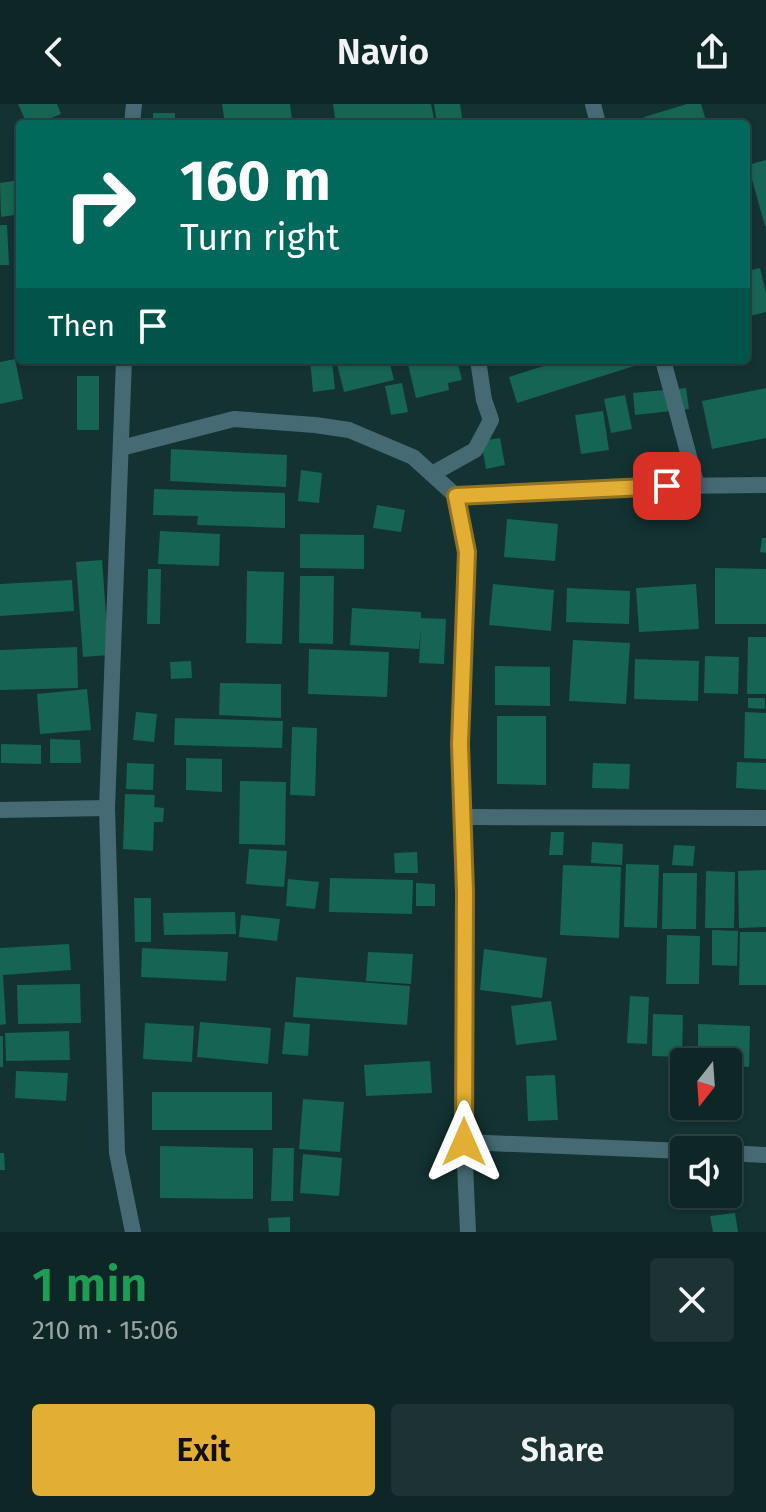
<!DOCTYPE html>
<html lang="en">
<head>
<meta charset="utf-8">
<style>
  :root { --surface:#0f2626; --page:#1d3232; --text:#f1f3f6; --muted:#9ba5a7; --line:#2f4343; --accent:#e2af34 }
  body { margin:0; font-family:"Fira Sans",sans-serif; background:var(--page); color:var(--text); height:100vh; display:flex; flex-direction:column; font-size:30px; white-space:nowrap }
  * { box-sizing:border-box; margin:0 }
  p { font-size:26px; color:var(--muted) }
  .icon { flex:none; width:44px; height:44px; fill:none; stroke:currentColor; stroke-width:2; stroke-linecap:round; stroke-linejoin:round }
  .map { position:relative; height:1128px; overflow:hidden }
  .sheet { display:flex; flex-direction:column; background:var(--surface); flex:1 }
  .sheet>* { flex:none }
  .top-card { position:absolute; left:16px; top:16px; width:734px; height:244px; border-radius:8px; box-shadow:0 2px 6px #0004,0 0 0 2px var(--line); background:#00695c; color:#fff; overflow:hidden }
  .needle { width:52px; rotate:197deg }
  .tools { position:absolute; left:670px; top:944px; display:grid; gap:16px }
  .tools a { display:grid; place-items:center; width:72px; height:72px; border-radius:8px; background:var(--surface); box-shadow:0 2px 6px #0004,0 0 0 2px var(--line); font-size:40px }
  .pin { position:absolute; display:grid; place-items:center; width:68px; height:68px; color:#fff; margin:-34px; border-radius:16px; box-shadow:0 4px 12px #0006 }
  .me { position:absolute; width:88px; margin:-44px; rotate:0deg; stroke-linejoin:round; filter:drop-shadow(0 0 6px #0008) }
  .turn { display:flex; align-items:center; gap:28px; height:168px; padding:0 32px; font-size:36px }
  .turn .icon { width:104px; height:104px; stroke-width:2.5 }
  .turn b { display:block; font-size:56px; line-height:68px }
  .then { display:flex; align-items:center; height:76px; padding:0 32px; background:#0003; gap:16px; font-size:30px }
  .round { display:grid; place-items:center; flex:none; width:84px; height:84px; border-radius:8px; background:var(--page) }
  .head { display:flex; align-items:center; justify-content:space-between; height:136px; padding:0 32px }
  h1 { font-size:48px; font-weight:600; line-height:60px; color:#1e9e55 }
  .cta { display:flex; gap:16px; margin-top:auto; padding:16px 32px }
  .cta a { flex:1; height:92px; border-radius:8px; background:var(--accent); color:#111; font-size:32px; font-weight:600; line-height:92px; text-align:center }
  .cta a+a { background:var(--page); color:var(--text) }
  header { display:flex; justify-content:space-between; align-items:center; height:104px; padding:0 32px; background:var(--surface); font-size:36px; font-weight:600 }
  .map>svg:first-child { display:block }
  .building { fill:#166452 }
  .lines { fill:none; stroke-linecap:round; stroke-linejoin:round }
  .minor { stroke:#466a74; stroke-width:16 }
  .route-casing { stroke:#937222; stroke-width:20 }
  .route { stroke:#e2af34; stroke-width:14 }
</style>
</head>
<body>
<header><svg class="icon" aria-label="back" viewBox="0 0 24 24"><path d="M15 5l-7 7 7 7"/></svg>Navio<svg class="icon" aria-label="share" viewBox="0 0 24 24"><path d="M12 15V3M7 8l5-5 5 5M5 13v7h14v-7"/></svg></header>
<div class="map">
<svg width="766" height="1128" viewBox="0 0 766 1128">
  <rect width="100%" height="100%" fill="#143232"/>
  <g class="building">
    <path d="M18 0H57L61 10 37 20H27Z"/>
    <path d="M222 0H290L292 16 225 20Z"/>
    <path d="M333 0H431L435 20H336Z"/>
    <path d="M434 0H460L463 20H437Z"/>
    <path d="M687 0H701L707 20H646L644 13Z"/>
    <rect x="153" y="9" width="22" height="11"/>
    <path d="M766 56V122H765L748 61Z"/>
    <path d="M20 76V110L1 113 0 79Z"/>
    <path d="M0 121H7L9 161H0Z"/>
    <path d="M760 164 766 189V208L746 213V167Z"/>
    <path d="M15 255 23 295 0 300V258Z"/>
    <path d="M310 256H332L335 285 313 288Z"/>
    <path d="M336 256H389L394 276 344 288Z"/>
    <path d="M407 256H457L462 276 448 279 449 286 416 294Z"/>
    <path d="M562 256H650V257L517 299 509 273Z"/>
    <rect x="77" y="272" width="22" height="54"/>
    <path d="M402 279 408 308 391 311 385 282Z"/>
    <path d="M686 284 689 305 635 311 633 289Z"/>
    <path d="M766 284V334L712 345 702 297Z"/>
    <path d="M625 291 632 325 611 329 604 295Z"/>
    <path d="M603 307 609 346 581 350 575 311Z"/>
    <path d="M500 334 505 361 486 365 481 337Z"/>
    <path d="M171 345 287 351 286 383 170 377Z"/>
    <path d="M301 366 322 369 319 399 298 397Z"/>
    <path d="M154 385 285 389V424L197 421 198 412 153 411Z"/>
    <path d="M377 401 405 406 401 428 373 424Z"/>
    <path d="M507 415 558 420 555 457 504 453Z"/>
    <path d="M160 427 220 430 219 462 158 460Z"/>
    <path d="M300 430 364 431V465L300 464Z"/>
    <path d="M762 434H766V449L760 448Z"/>
    <path d="M102 456 109 551 83 553 76 458Z"/>
    <path d="M715 464 766 465V520H715Z"/>
    <path d="M148 465H161L160 520H147Z"/>
    <path d="M247 467 284 468 282 540 246 539Z"/>
    <path d="M300 472H334L333 540 299 539Z"/>
    <path d="M72 476 74 507 0 512V480Z"/>
    <path d="M493 480 554 486 551 527 489 521Z"/>
    <path d="M696 480 699 525 639 528 636 484Z"/>
    <path d="M567 484 630 487 629 520 566 518Z"/>
    <path d="M352 504 421 508V514L446 515 444 560 419 559 421 524 419 545 350 541Z"/>
    <path d="M748 533H766V590H747Z"/>
    <path d="M573 536 630 539 626 600 569 597Z"/>
    <path d="M77 543 78 584 0 586V546Z"/>
    <path d="M309 545 389 548 387 593 308 590Z"/>
    <path d="M705 552 739 553 738 590 704 589Z"/>
    <path d="M635 555 699 557 698 597 634 595Z"/>
    <path d="M191 557 192 574 171 575 170 558Z"/>
    <path d="M495 562 550 563V602L495 601Z"/>
    <path d="M220 579 281 580V614L219 611Z"/>
    <path d="M87 585 91 626 40 630 37 590Z"/>
    <path d="M748 594H765V605L748 604Z"/>
    <path d="M136 608 157 610 154 638 133 636Z"/>
    <path d="M745 608 766 609V655L744 654Z"/>
    <path d="M497 612H546V681L497 680Z"/>
    <path d="M175 614 283 617 282 644 174 641Z"/>
    <path d="M292 623 317 624 315 692 290 691Z"/>
    <path d="M50 635 80 636 81 659H50Z"/>
    <path d="M1 640 41 641V660L1 659Z"/>
    <path d="M186 654 222 655V688L186 686Z"/>
    <path d="M737 658 766 659V686L736 684Z"/>
    <path d="M127 659 154 660 153 686 126 685Z"/>
    <path d="M593 659 630 660 629 685 592 684Z"/>
    <path d="M240 677 286 678 285 741 239 740Z"/>
    <path d="M125 690 155 691 154 703 164 704 163 718H154L153 747 123 745Z"/>
    <path d="M551 728H564L563 751H549Z"/>
    <path d="M592 738 623 740 622 761 591 759Z"/>
    <path d="M674 741 695 742 693 762 672 761Z"/>
    <path d="M249 745 287 747 284 783 246 780Z"/>
    <path d="M417 748 418 769H395L394 749Z"/>
    <path d="M626 760 659 761 657 824 624 823Z"/>
    <path d="M563 761 621 763 619 834 560 831Z"/>
    <path d="M766 766V823L739 824 738 767Z"/>
    <path d="M706 767 735 768 734 824H705Z"/>
    <path d="M663 769H697L696 825H662Z"/>
    <path d="M330 774 413 776 412 810 329 808Z"/>
    <path d="M288 775 319 778 315 805 286 802Z"/>
    <path d="M416 779 435 780V802H416Z"/>
    <path d="M134 794H151V838H135Z"/>
    <path d="M235 808 236 830 164 831 163 809Z"/>
    <path d="M241 811 280 815 277 837 239 833Z"/>
    <path d="M712 826 738 827 737 862 712 861Z"/>
    <path d="M740 828H766V881H739Z"/>
    <path d="M667 831 700 832 699 880H666Z"/>
    <path d="M69 840 71 866 3 871 6 920 0 921V844Z"/>
    <path d="M142 844 228 848 226 877 141 873Z"/>
    <path d="M484 845 547 854 542 894 480 886Z"/>
    <path d="M368 848 413 850 411 880 366 877Z"/>
    <path d="M296 873 410 882 407 921 293 913Z"/>
    <path d="M80 880 81 919 18 920 17 881Z"/>
    <path d="M630 892 649 893 647 940 627 939Z"/>
    <path d="M551 897 557 936 516 941 511 902Z"/>
    <path d="M653 910 683 911 682 953 652 952Z"/>
    <path d="M200 918 271 924 268 960 197 953Z"/>
    <path d="M285 918 310 920 308 952 282 950Z"/>
    <path d="M145 919 194 922 192 958 143 955Z"/>
    <path d="M698 920 750 922 749 963 728 962V958H698Z"/>
    <path d="M69 927 70 956 6 957 5 929Z"/>
    <rect x="0" y="932" width="3" height="31"/>
    <path d="M430 957 432 989 366 992 364 961Z"/>
    <path d="M16 967 68 969 66 997 15 994Z"/>
    <path d="M555 971 558 1016 528 1017 526 972Z"/>
    <rect x="152" y="988" width="120" height="38"/>
    <path d="M303 995 344 998 340 1048 299 1045Z"/>
    <path d="M160 1042 253 1044V1095L160 1094Z"/>
    <path d="M273 1044H294L293 1097H271Z"/>
    <path d="M0 1049H4L5 1066H0Z"/>
    <path d="M303 1050 342 1054 339 1092 300 1089Z"/>
    <path d="M735 1109 738 1128H713L710 1112Z"/>
    <path d="M290 1113V1128H269L268 1114Z"/>
  </g>
  <g class="lines">
    <g class="minor">
      <path d="M593 0 598 20"/>
      <path d="M132 20 134 0"/>
      <path d="M124 256 107 704 117 1049 133 1128"/>
      <path d="M663 256 697 382"/>
      <path d="M121 344 234 315 315 321 349 326 413 353 456 392 467 448 460 640 465 788 464 1038 468 1128"/>
      <path d="M432 370 475 346 491 316 484 296 478 256"/>
      <path d="M456 392 667 382 766 381"/>
      <path d="M0 706 107 704"/>
      <path d="M464 713 766 714"/>
      <path d="M464 1038 684 1047"/>
      <path d="M728 1049 766 1051"/>
    </g>
  </g>
  <g class="lines">
    <defs>
      <path id="route" d="M464 1038 465 788 460 640 467 448 456 392 667 382"/>
    </defs>
    <use href="#route" class="route-casing"/>
    <use href="#route" class="route"/>
  </g>
</svg>
<div class="tools">
<a><svg class="needle" viewBox="-14 -14 28 28"><path d="M0-13l5 13h-10z" fill="#e53935"/><path d="M0 13l5-13h-10z" fill="#9ba5a7"/></svg></a>
<a><svg class="icon" aria-label="sound" viewBox="0 0 24 24"><path d="M4 9h4l5-4v14l-5-4H4zM17 9q2 3 0 6"/></svg></a>
</div>
<div class="pin" style="left:667px;top:382px;background:#d93025"><svg class="icon" aria-label="arrive" viewBox="0 0 24 24"><path d="M6 21V4h12l-3 4 3 4H6"/></svg></div>
<svg class="me" style="left:464px;top:1038px" viewBox="-20 -20 40 40"><path d="M0-17L14 15 0 8-14 15z" fill="#e2af34" stroke="#fff" stroke-width="4"/></svg>
<div class="top-card">
<div class="turn"><svg class="icon" aria-label="right" viewBox="0 0 24 24"><path d="M7 20v-9h11M14 6l5 5-5 5"/></svg><div><b>160 m</b>Turn right</div></div>
<div class="then">Then<svg class="icon" aria-label="arrive" viewBox="0 0 24 24"><path d="M6 21V4h12l-3 4 3 4H6"/></svg></div>
</div>
</div>
<section class="sheet">
<div class="head"><div><h1>1 min</h1><p>210 m · 15:06</p></div><a class="round"><svg class="icon" aria-label="close" viewBox="0 0 24 24"><path d="M6 6l12 12M18 6L6 18"/></svg></a></div>
<div class="cta"><a>Exit</a><a>Share</a></div>
</section>
</body>
</html>
